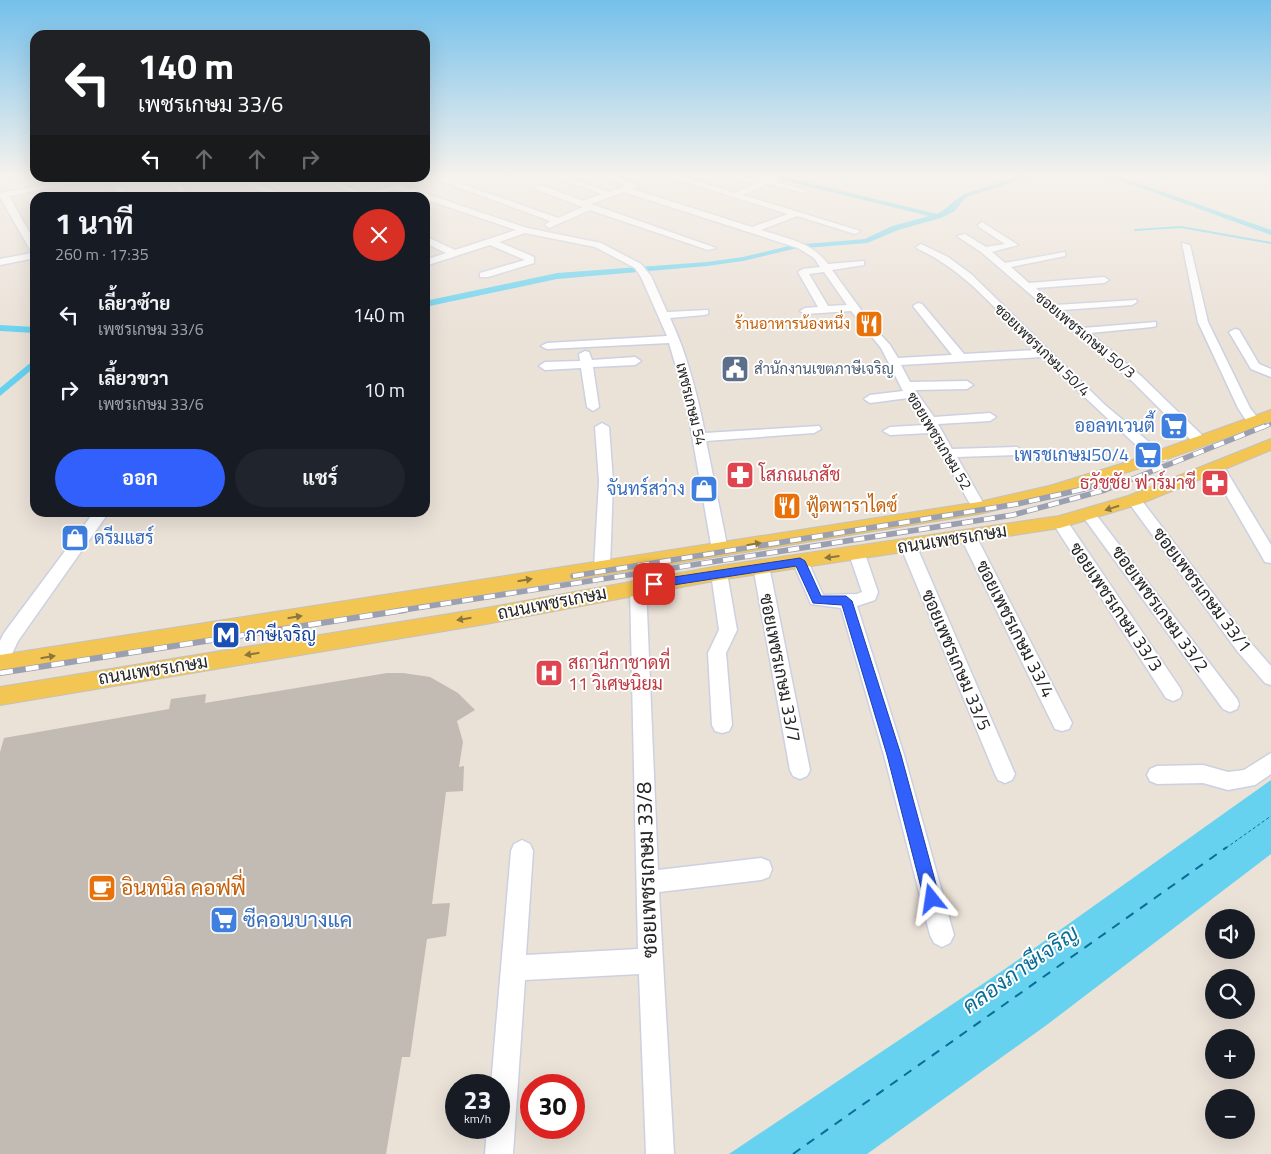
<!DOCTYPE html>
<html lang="th">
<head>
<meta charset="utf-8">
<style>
  :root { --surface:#171b24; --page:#20242c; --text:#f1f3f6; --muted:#9ea1a6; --accent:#3160fd }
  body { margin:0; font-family:"Titillium Web",Sarabun,sans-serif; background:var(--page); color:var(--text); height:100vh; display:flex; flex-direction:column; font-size:19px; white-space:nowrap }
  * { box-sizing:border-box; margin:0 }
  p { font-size:16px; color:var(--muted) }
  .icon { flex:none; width:28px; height:28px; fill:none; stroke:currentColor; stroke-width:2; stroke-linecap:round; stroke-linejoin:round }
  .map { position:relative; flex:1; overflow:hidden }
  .sheet { position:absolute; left:30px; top:192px; width:400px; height:325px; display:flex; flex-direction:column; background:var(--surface); border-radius:15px; box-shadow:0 5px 20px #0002 }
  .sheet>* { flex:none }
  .hud { position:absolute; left:30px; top:30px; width:400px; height:152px; border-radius:15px; box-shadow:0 5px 20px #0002; background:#202124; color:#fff; overflow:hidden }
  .fabs { position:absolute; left:1205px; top:909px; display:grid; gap:10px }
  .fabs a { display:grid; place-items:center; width:50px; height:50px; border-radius:50%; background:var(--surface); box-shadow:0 5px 20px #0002; font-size:25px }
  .speed { position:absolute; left:445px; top:1074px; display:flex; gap:10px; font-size:25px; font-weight:700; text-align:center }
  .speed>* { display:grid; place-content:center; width:65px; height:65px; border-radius:50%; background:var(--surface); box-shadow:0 5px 20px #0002; line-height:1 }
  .speed small { font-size:12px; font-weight:400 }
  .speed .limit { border:8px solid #d22; background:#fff; color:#111 }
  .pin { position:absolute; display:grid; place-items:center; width:42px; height:42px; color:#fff; margin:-21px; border-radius:10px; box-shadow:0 2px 8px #0006 }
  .me { position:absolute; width:55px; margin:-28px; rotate:345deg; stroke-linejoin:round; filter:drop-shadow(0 0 4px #0008) }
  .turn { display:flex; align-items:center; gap:18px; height:105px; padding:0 25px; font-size:22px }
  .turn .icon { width:65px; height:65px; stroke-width:2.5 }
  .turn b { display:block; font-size:35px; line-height:42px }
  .lanes { display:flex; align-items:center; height:48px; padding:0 25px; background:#0003; justify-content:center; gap:25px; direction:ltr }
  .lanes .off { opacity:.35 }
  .round { display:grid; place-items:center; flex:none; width:52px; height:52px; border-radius:26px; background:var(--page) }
  .head { display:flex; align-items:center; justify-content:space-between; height:85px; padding:0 25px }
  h1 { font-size:30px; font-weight:700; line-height:38px }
  .button { display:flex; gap:10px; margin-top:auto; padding:10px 25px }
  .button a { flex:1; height:58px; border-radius:30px; background:var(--accent); color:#fff; font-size:20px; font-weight:700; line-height:58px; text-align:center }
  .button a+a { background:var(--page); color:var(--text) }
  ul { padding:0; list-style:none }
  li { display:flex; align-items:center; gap:15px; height:75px; padding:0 25px }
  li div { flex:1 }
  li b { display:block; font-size:19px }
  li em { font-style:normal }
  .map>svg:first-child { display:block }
  .water { fill:#66d2f0 }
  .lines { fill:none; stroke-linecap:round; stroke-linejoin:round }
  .stream { stroke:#66d2f0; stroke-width:2 }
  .canal { fill:#66d2f0; fill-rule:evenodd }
  .ferry-far1 { stroke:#0a6d97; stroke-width:1; stroke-dasharray:3 2.5; stroke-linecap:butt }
  .ferry { stroke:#0a6d97; stroke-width:2; stroke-dasharray:9 8; stroke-linecap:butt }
  .building { fill:#c1bbb4 }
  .minor-casing { stroke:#ccd1e1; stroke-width:3 }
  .major-casing { stroke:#c2c2c2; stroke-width:2 }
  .minor { fill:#fff; fill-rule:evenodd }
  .major { fill:#f3c653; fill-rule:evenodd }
  .rail-far2-casing { stroke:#9a9fb2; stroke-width:4 }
  .rail-far1-casing { stroke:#9a9fb2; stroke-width:5.5 }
  .rail-casing { stroke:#9a9fb2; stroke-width:6 }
  .rail-far2 { stroke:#fff; stroke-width:2.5; stroke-dasharray:8; stroke-linecap:butt }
  .rail-far1 { stroke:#fff; stroke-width:4; stroke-dasharray:11; stroke-linecap:butt }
  .rail { stroke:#fff; stroke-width:4.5; stroke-dasharray:13; stroke-linecap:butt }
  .oneway { fill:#8c763c }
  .route { fill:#3160fd; stroke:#203ea4 }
  .labels { text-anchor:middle; stroke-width:4; stroke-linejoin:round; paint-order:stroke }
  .far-food-label { font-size:15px; fill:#c56008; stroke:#fff; text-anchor:end }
  .far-street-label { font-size:15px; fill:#262626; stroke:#fff }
  .far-service-label { font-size:15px; fill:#4e5e75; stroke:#fff; text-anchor:start }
  .shop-label { font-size:18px; fill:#366cbe; stroke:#fff; text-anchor:end }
  .health-label { font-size:18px; fill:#be3a42; stroke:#fff; text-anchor:start }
  .food-label { font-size:18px; fill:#c56008; stroke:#fff; text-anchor:start }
  .street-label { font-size:18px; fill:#262626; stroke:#fff }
  .transit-label { font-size:18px; fill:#164399; stroke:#fff; text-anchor:start }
  .near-street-label { font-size:21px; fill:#262626; stroke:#fff }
  .near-food-label { font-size:21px; fill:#c56008; stroke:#fff; text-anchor:start }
  .near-shop-label { font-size:21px; fill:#366cbe; stroke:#fff; text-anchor:start }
  .near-water-label { font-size:22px; font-style:italic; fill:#0a6d97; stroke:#fff }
</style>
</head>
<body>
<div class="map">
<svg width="1271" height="1154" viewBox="0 0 1271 1154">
  <rect width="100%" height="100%" fill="#eae1d7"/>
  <path class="water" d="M1271 780V854L1048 1024 867 1154H729L1005 969Z"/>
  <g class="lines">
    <path class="stream" d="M1135 230 1181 227 1271 243"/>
    <g class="canal">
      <path d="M762 175H775L937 214C949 208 956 197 968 193L1024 175H1035L972 195 965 198 955 211 941 218 898 230 867 243 793 249 743 261 707 266 557 279 425 307V301L557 273 707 262 743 257 793 245 865 239 892 226 929 216Z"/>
      <path d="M1098 175H1110L1143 185 1271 230V235L1139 187Z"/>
      <path d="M0 325 35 327V333L0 331Z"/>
      <path d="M35 359V367L0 396V388Z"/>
    </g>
    <path class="ferry-far1" d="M1226 848 1271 816"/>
    <path class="ferry" d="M793 1154 1227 847"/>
  </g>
  <path class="building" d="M387 673H403L430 677 458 693 475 710 457 721 463 742 459 767 464 766 463 791 446 792 432 904 450 903 446 936 427 939 410 1057H402L386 1154H0V752L4 738 169 709 171 699 206 694 205 703Z"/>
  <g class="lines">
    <defs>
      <g id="minor">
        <path d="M425 175H436L403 186 527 228 601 243 641 264 651 276 667 312 708 310V314L704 315 670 318C687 354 697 393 705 433L819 426 821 429 814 433 706 441 728 550 726 554H714L712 550 686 401 669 343 547 349 541 346 547 343 667 336 641 277 635 268 595 247 525 233 499 242 534 257V263L488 277H480V273L525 260 490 245 425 266V260L446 253 425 243V236L455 250 516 230 395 189 367 197 312 178C332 175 351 193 368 192 388 190 405 178 425 178Z"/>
        <path d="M548 175H561L610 192 626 186 602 176 612 175 636 184V188L632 189 752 227 788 214 663 175H677L735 193 753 184 725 175H740L760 181 770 175H781L772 181 809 191 805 193 767 184 743 195 860 231 855 234 797 216 761 230C785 238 812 242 828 264L864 261V265L832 270 872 325 890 345 898 358 952 355 913 306 918 303 922 304 964 354 1036 350C1000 314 965 270 918 249L916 247 921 244 948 257 971 274 1105 405 1168 458 1166 461H1156L1136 445 1042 357 901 365 910 382 967 381 973 385 967 389 915 390 934 417 990 413 996 417 990 421 938 424 952 449 1017 447 1024 451 1017 455 957 457 986 508 979 513 974 511 930 433 890 435 883 431 890 427 926 425 908 398 870 403 864 399 870 395 903 391 881 348 851 311 805 314 800 311 805 308 818 307 798 272 803 269 820 267 814 258 798 248 624 192 591 204 716 248 708 250 590 210 549 228 545 225 550 221 436 179 443 177 558 218 583 207 535 189V185H541L583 201 602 194ZM824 272 847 305 828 306 809 274Z"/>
        <path d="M86 178H101L9 196 35 242V258L0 265V259L32 253 0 197V193Z"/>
        <path d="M108 178H116L130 198H121Z"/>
        <path d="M166 178H174L192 198H183Z"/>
        <path d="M251 181 286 196 287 198H275L248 185V181Z"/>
        <path d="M982 222 1018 245 992 252 1005 263 1065 252V256L1011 267 1029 283 1104 277 1109 280 1104 283 1036 288 1055 305 1136 300 1137 302 1132 305 1062 310 1083 328 1156 322V326L1152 327 1090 333 1141 376 1206 439 1208 442 1206 445H1196L1133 382 981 252 957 236 965 234 986 247 1005 244 979 227 978 225Z"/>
        <path d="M1182 243 1190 245 1208 322 1250 408 1261 422 1259 425H1249L1238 408 1198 322Z"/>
        <path d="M1235 329 1239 330 1259 364 1271 369V377L1251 369 1229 332Z"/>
        <path d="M585 351 589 352 592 360 635 357 641 361 635 365 593 367 599 407 593 411 587 407 581 368 545 370 539 366 545 362 580 361 579 354Z"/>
        <path d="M602 423 609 427 613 481 610 568 608 572H596L594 568 599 481 595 427Z"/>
        <path d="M1217 463 1224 467 1271 545V563L1265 562 1210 467Z"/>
        <path d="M1134 495 1139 497 1250 642 1271 666V685L1265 683 1238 652 1129 503 1127 500Z"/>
        <path d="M1089 510 1094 512 1237 699 1239 704 1237 709 1230 712 1223 709 1084 518 1082 515 1084 512Z"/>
        <path d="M94 512H109L18 641 6 667 0 669V641L4 633Z"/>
        <path d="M1060 517 1065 518 1180 688 1182 693 1180 698 1173 701 1166 698 1052 522Z"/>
        <path d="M968 531 973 532 976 536 1069 717 1072 723 1069 729 1062 731 1055 729 960 536 963 532Z"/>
        <path d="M908 540 914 541 916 545 1015 774 1012 780 1005 783 998 780 995 774 900 545 902 541Z"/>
        <path d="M857 549 863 550 865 554 878 592 875 600 857 606 904 755 954 935 950 943 942 947 934 943 930 935 884 755 841 608 811 604 792 561 794 557H806L823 595 857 594 862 592 849 554 851 550Z"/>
        <path d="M761 560 767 562 769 566 810 770 807 776 800 779 793 776 790 770 753 566 755 562Z"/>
        <path d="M719 567 725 569 727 573 737 630 726 653 732 725 729 731 722 733 715 731 712 725 708 653 719 630 711 573 713 569Z"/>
        <path d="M638 581 644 583 646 587 658 870 761 858 769 861 772 869 769 877 761 880 659 892 674 1154H646L639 974 525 980 513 1154H485L487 1128H499V1085H491L511 851 514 844 522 840 530 844 533 851 526 955 638 949 630 587 632 583Z"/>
        <path d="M1271 753V774L1255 785 1228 790 1203 783 1157 784 1150 781 1147 775 1150 769 1157 766 1203 765 1228 772 1244 770Z"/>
      </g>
      <g id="major">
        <path d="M1271 410V421C1175 458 1079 491 979 514L0 673V655L979 502 1049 486 1121 464Z"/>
        <path d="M1271 439V450L1140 504 1060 528 719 580 486 624 0 705V687L486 608 719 566 1059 516 1128 496Z"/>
      </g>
    </defs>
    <use href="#minor" class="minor-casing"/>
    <use href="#major" class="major-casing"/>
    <use href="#minor" class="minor"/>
    <use href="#major" class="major"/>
    <defs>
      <path id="rail-far2" d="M1262 428 1271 424"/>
      <g id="rail-far1">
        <path d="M573 576 1017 504 1084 489 1116 479"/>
        <path d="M397 611 1013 515 1105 490 1265 426"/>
      </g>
      <path id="rail" d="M0 673 405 610"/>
    </defs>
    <use href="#rail-far2" class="rail-far2-casing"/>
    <use href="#rail-far1" class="rail-far1-casing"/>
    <use href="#rail" class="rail-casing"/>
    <use href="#rail-far2" class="rail-far2"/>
    <use href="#rail-far1" class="rail-far1"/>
    <use href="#rail" class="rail"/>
  </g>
  <defs><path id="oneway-solid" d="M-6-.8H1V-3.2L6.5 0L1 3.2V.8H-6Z" transform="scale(1.25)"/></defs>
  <g class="oneway">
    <use href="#oneway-solid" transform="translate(1112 508) rotate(163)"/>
    <use href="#oneway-solid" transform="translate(754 544) rotate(-9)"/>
    <use href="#oneway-solid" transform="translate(832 557) rotate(173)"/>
    <use href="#oneway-solid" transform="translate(525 580) rotate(-9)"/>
    <use href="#oneway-solid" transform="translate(295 617) rotate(-9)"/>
    <use href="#oneway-solid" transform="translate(464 619) rotate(171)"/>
    <use href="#oneway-solid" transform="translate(252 654) rotate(171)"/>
    <use href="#oneway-solid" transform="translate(48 657) rotate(-9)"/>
  </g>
  <linearGradient id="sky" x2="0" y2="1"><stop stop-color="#74c0eb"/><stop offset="0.52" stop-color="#f6f2ed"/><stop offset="1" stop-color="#f6f2ed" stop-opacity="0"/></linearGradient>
  <rect width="1271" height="337" fill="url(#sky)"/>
  <path class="route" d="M800 558 805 561 821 596H846L852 601 901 755 940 899 938 905 932 907 926 905 924 899 887 755 842 605 813 603 796 566 654 588 649 584 654 580Z"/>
  <defs>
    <symbol id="restaurant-square" viewBox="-11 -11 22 22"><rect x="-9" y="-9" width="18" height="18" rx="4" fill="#e8710a" stroke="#fff"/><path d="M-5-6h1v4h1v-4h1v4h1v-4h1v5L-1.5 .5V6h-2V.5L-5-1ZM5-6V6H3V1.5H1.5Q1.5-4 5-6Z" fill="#fff"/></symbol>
    <symbol id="civic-square" viewBox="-11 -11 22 22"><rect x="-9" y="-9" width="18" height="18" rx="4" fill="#5c6f8a" stroke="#fff"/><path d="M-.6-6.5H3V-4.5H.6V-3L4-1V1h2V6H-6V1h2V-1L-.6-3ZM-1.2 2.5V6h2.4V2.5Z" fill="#fff"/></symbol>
    <symbol id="supermarket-square" viewBox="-11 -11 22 22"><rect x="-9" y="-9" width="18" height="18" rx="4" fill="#3f7fe0" stroke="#fff"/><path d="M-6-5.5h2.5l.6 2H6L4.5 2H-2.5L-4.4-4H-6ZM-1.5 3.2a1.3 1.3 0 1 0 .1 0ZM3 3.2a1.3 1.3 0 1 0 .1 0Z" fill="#fff"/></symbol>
    <symbol id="pharmacy-square" viewBox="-11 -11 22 22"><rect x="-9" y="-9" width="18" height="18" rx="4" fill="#e0444e" stroke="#fff"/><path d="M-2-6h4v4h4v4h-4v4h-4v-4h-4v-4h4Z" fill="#fff"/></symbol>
    <symbol id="shop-square" viewBox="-11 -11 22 22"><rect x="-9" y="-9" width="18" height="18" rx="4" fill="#3f7fe0" stroke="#fff"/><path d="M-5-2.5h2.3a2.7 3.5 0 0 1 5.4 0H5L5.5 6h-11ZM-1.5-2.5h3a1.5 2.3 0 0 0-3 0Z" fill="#fff"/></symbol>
    <symbol id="metro-square" viewBox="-11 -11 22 22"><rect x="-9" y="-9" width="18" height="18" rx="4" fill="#1a4fb4" stroke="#fff"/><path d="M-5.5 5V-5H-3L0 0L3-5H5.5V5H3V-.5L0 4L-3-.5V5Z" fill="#fff"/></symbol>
    <symbol id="hospital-square" viewBox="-11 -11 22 22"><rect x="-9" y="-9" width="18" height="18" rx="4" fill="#e0444e" stroke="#fff"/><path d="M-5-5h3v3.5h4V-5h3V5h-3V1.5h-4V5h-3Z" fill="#fff"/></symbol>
    <symbol id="cafe-square" viewBox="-11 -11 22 22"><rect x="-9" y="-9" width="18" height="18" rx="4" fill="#e8710a" stroke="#fff"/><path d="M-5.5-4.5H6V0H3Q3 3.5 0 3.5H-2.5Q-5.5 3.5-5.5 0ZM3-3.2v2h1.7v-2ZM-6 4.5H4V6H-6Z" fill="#fff"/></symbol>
  </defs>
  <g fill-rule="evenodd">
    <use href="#restaurant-square" x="853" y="308" width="32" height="32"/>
    <use href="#civic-square" x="719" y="353" width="32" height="32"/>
    <use href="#supermarket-square" x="1158" y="410" width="32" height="32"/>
    <use href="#supermarket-square" x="1132" y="439" width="32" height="32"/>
    <use href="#pharmacy-square" x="724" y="459" width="32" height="32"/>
    <use href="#pharmacy-square" x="1199" y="467" width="32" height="32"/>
    <use href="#shop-square" x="688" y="473" width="32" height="32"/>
    <use href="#restaurant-square" x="771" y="490" width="32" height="32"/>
    <use href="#shop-square" x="59" y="522" width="32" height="32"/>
    <use href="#metro-square" x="210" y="619" width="32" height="32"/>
    <use href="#hospital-square" x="533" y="657" width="32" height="32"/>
    <use href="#cafe-square" x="86" y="872" width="32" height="32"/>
    <use href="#supermarket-square" x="208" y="904" width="32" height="32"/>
  </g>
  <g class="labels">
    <g class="far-food-label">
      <text x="850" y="329">ร้านอาหารน้องหนึ่ง</text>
    </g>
    <g class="far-street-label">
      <text transform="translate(1085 335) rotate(40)" y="5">ซอยเพชรเกษม 50/3</text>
      <text transform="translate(1042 350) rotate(44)" y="5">ซอยเพชรเกษม 50/4</text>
      <text transform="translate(691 404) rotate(76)" y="5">เพชรเกษม 54</text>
      <text transform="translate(939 441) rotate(59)" y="5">ซอยเพชรเกษม 52</text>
    </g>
    <g class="far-service-label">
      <text x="754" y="374">สำนักงานเขตภาษีเจริญ</text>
    </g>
    <g class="shop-label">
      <text x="1155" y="432">ออลทเวนตี้</text>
      <text x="1129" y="461">เพรชเกษม50/4</text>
      <text x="685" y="495">จันทร์สว่าง</text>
      <text x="94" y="544" text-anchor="start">ดรีมแฮร์</text>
    </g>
    <g class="health-label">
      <text x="759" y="481">โสภณเภสัช</text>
      <text x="1196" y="489" text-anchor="end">ธวัชชัย ฟาร์มาซี</text>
      <text x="568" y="669">สถานีกาชาดที่<tspan x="568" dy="21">11 วิเศษนิยม</tspan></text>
    </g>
    <g class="food-label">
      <text x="806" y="512">ฟู้ดพาราไดซ์</text>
    </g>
    <g class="street-label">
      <text transform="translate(952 539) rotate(-9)" y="6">ถนนเพชรเกษม</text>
      <text transform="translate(1202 590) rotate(53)" y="6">ซอยเพชรเกษม 33/1</text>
      <text transform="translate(552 603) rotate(-11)" y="6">ถนนเพชรเกษม</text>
      <text transform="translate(1116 607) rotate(56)" y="6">ซอยเพชรเกษม 33/3</text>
      <text transform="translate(1160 609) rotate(54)" y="6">ซอยเพชรเกษม 33/2</text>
      <text transform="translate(1015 629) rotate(63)" y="6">ซอยเพชรเกษม 33/4</text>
      <text transform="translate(956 660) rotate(67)" y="6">ซอยเพชรเกษม 33/5</text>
      <text transform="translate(780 668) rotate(79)" y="6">ซอยเพชรเกษม 33/7</text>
      <text transform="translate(153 670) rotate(-9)" y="6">ถนนเพชรเกษม</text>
    </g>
    <g class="transit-label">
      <text x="245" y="641">ภาษีเจริญ</text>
    </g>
    <g class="near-street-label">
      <text transform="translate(647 870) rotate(-92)" y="7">ซอยเพชรเกษม 33/8</text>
    </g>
    <g class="near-food-label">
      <text x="121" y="895">อินทนิล คอฟฟี่</text>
    </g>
    <g class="near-shop-label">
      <text x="243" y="927">ซีคอนบางแค</text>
    </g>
    <g class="near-water-label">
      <text transform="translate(1020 969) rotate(-35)" y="8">คลองภาษีเจริญ</text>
    </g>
  </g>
</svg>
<div class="fabs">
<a><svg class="icon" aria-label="sound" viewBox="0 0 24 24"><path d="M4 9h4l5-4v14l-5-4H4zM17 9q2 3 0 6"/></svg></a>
<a><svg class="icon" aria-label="search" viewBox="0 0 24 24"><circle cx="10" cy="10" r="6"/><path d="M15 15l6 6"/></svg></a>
<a>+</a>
<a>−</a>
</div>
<div class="speed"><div>23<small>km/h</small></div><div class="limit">30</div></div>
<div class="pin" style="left:654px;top:584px;background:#d93025"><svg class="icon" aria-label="arrive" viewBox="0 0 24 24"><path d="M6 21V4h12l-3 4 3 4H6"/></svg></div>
<svg class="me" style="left:932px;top:899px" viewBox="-20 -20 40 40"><path d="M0-17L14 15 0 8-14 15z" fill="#3160fd" stroke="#fff" stroke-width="4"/></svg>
<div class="hud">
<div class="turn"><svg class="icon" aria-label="left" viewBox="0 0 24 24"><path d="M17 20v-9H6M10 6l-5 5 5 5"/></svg><div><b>140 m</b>เพชรเกษม 33/6</div></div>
<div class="lanes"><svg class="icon" aria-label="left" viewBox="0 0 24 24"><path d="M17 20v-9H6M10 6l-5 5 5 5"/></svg><svg class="icon off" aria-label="ahead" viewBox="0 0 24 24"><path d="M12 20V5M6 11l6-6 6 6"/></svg><svg class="icon off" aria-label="ahead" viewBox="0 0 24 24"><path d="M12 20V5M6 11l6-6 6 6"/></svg><svg class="icon off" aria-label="right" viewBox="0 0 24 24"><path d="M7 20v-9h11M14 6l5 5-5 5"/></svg></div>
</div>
<section class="sheet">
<div class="head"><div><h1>1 นาที</h1><p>260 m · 17:35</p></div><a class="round" style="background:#d93025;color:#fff"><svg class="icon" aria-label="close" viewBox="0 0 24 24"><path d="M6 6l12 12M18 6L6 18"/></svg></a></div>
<ul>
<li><svg class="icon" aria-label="left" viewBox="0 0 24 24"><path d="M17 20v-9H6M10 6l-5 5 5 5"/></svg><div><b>เลี้ยวซ้าย</b><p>เพชรเกษม 33/6</p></div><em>140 m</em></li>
<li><svg class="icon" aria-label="right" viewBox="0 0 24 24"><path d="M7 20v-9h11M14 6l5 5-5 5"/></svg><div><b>เลี้ยวขวา</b><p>เพชรเกษม 33/6</p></div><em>10 m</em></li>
</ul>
<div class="button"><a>ออก</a><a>แชร์</a></div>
</section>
</div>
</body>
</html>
